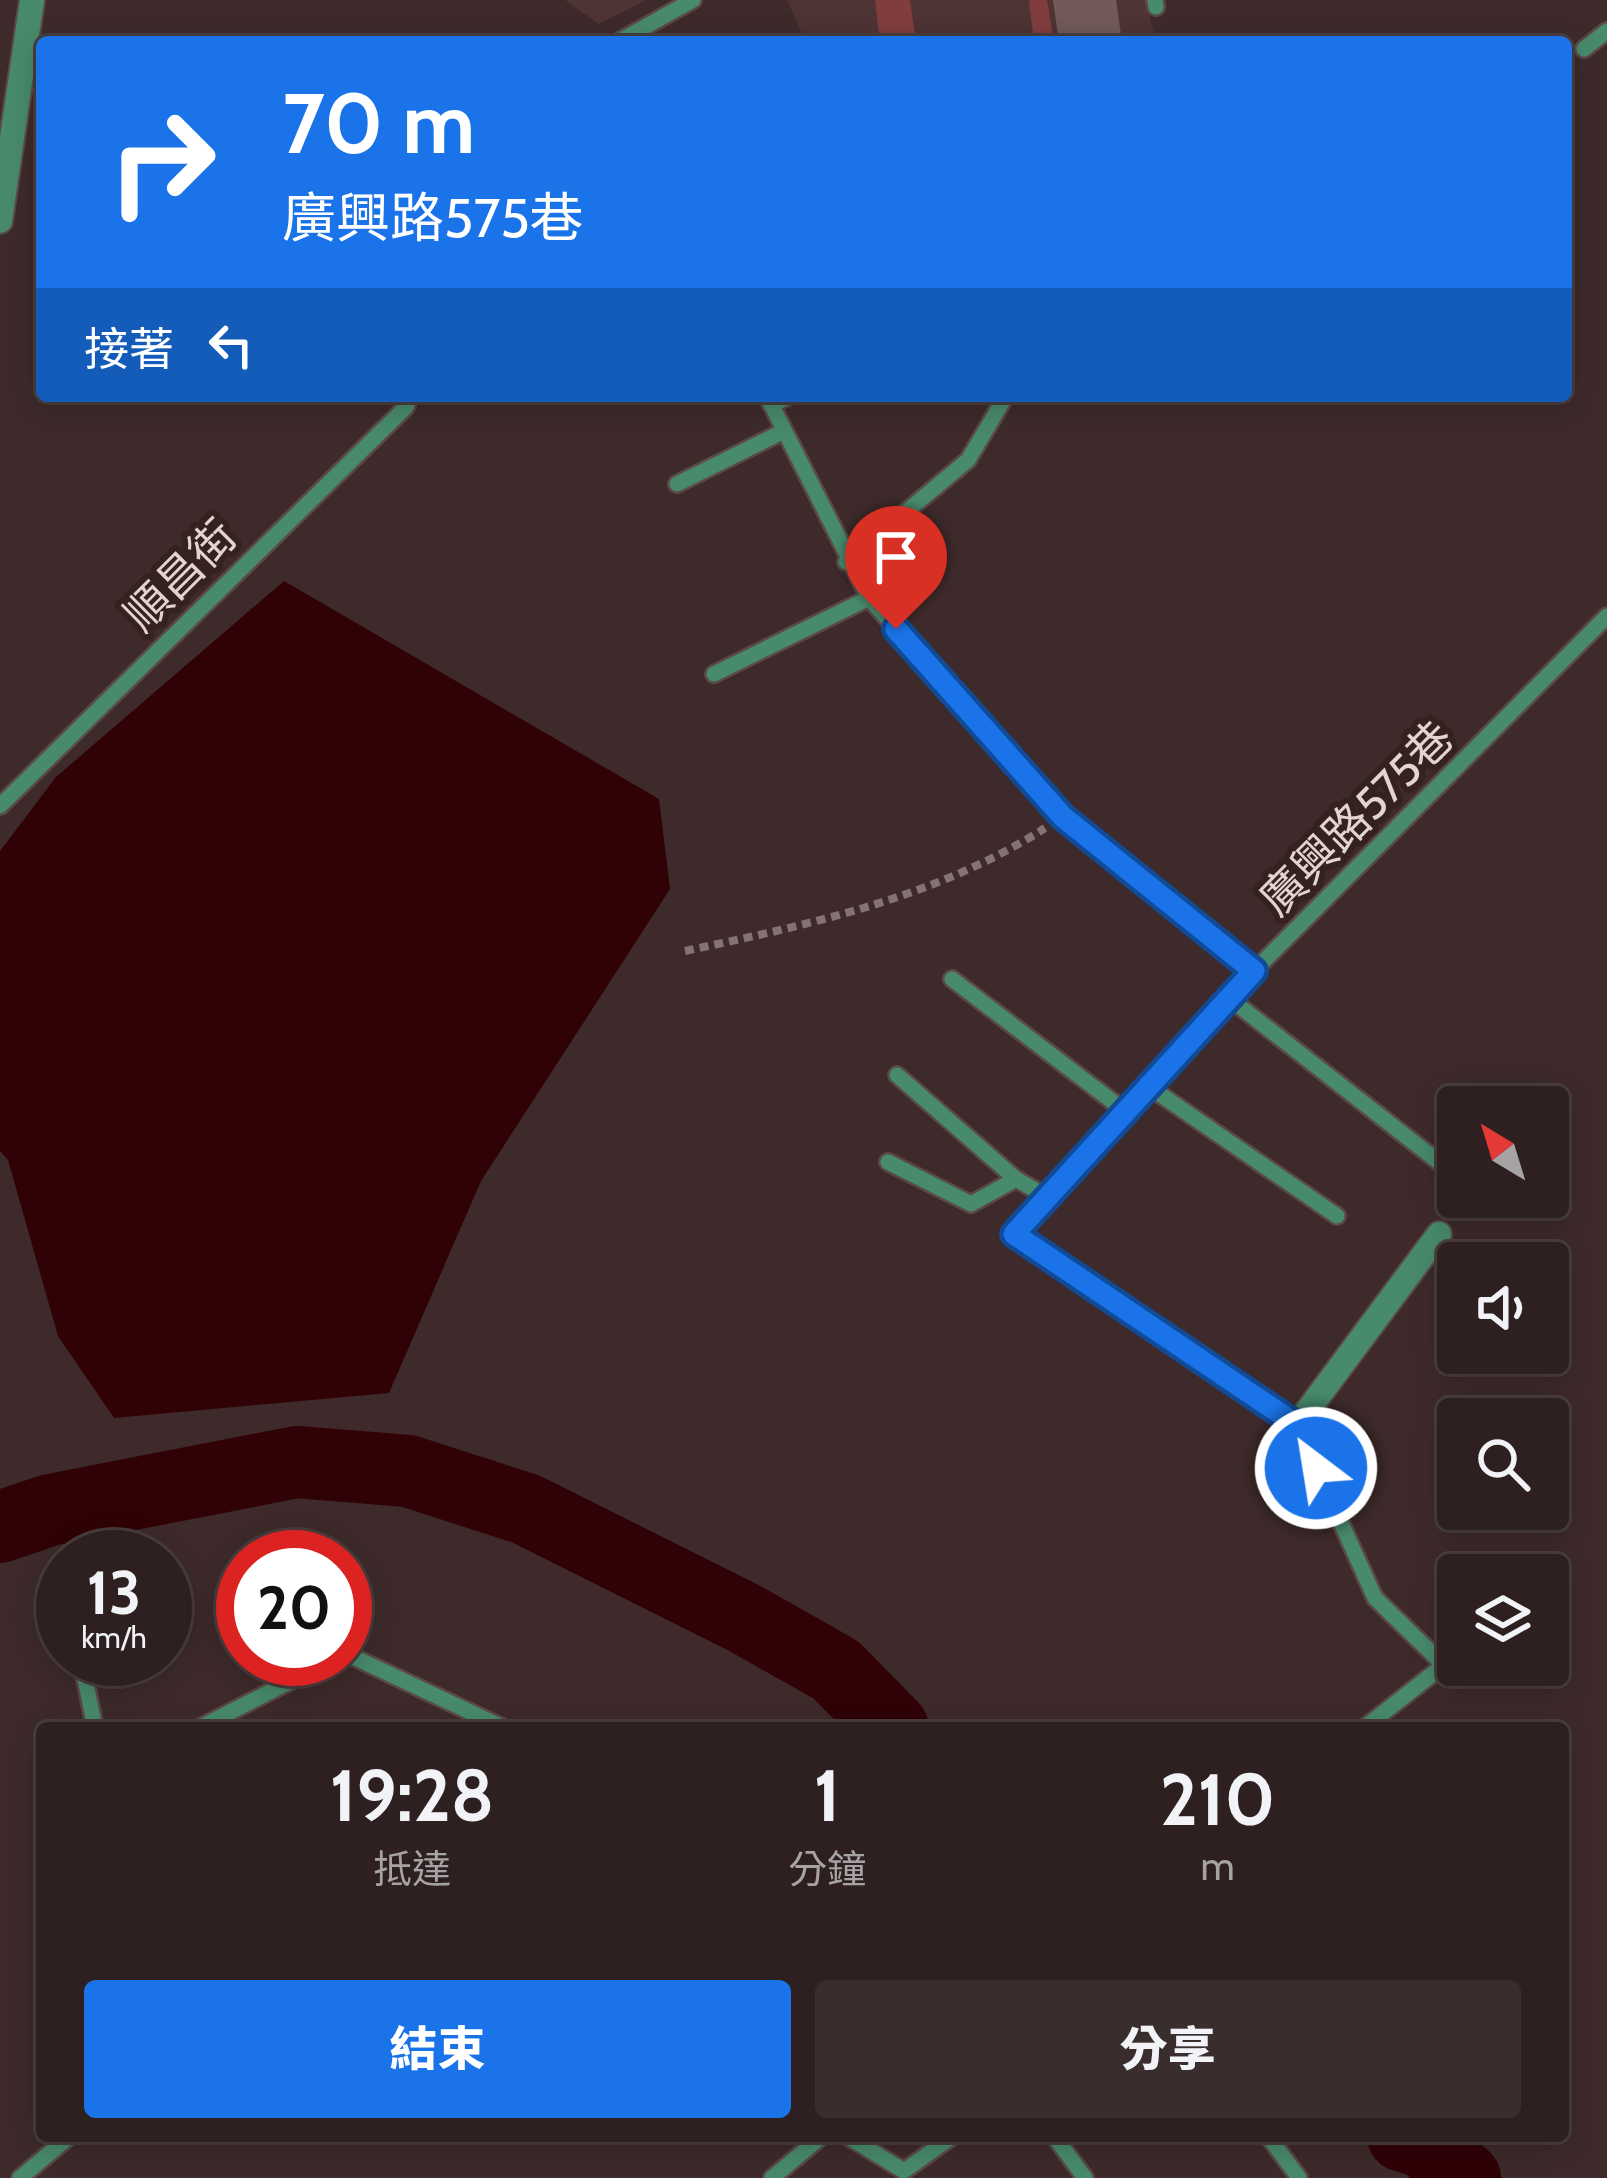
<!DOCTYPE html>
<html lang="zh-TW">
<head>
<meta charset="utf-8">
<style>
  :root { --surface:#2e2020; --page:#3a2d2d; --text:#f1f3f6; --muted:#a7a3a5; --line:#493e3e; --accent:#1a73e8 }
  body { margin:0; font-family:Cabin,"Noto Sans TC",sans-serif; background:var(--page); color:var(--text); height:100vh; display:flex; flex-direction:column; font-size:45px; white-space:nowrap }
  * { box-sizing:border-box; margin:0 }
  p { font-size:39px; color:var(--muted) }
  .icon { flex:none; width:66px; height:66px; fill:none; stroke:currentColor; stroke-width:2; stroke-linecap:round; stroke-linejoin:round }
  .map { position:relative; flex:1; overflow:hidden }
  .sheet { position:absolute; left:36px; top:1722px; width:1533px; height:420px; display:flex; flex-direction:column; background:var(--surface); border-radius:12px; box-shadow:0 6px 30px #0003,0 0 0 3px var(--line) }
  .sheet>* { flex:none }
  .hud { position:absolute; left:36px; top:36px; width:1536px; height:366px; border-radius:12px; box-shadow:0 6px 30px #0003,0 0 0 3px var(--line); background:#1a73e8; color:#fff; overflow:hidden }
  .needle { width:78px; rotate:322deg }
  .tools { position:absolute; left:1437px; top:1086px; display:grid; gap:24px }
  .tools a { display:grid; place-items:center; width:132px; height:132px; border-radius:12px; background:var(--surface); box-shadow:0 6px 30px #0003,0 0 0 3px var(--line); font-size:60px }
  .speed { position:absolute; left:36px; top:1530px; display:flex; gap:24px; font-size:60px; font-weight:700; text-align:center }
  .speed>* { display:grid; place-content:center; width:156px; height:156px; border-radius:50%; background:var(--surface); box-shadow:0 6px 30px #0003,0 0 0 3px var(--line); line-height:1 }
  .speed small { font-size:30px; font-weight:400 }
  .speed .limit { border:18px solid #d22; background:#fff; color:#111 }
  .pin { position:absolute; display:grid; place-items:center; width:102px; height:102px; color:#fff; margin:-123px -51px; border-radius:50% 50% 50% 0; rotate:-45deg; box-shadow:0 0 12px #0007 }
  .pin .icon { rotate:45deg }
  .me { position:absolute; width:132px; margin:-66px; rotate:329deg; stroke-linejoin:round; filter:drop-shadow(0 0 9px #0008) }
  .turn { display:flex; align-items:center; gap:42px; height:252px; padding:0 48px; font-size:54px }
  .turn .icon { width:156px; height:156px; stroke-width:2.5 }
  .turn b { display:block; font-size:84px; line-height:102px }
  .then { display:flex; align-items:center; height:114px; padding:0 48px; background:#0003; gap:24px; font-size:45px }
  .eta { display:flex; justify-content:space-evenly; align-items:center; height:204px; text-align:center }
  .eta b { font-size:72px; font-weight:800; line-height:84px }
  .action { display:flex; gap:24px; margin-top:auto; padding:24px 48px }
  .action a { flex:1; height:138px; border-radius:12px; background:var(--accent); color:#fff; font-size:48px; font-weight:800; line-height:138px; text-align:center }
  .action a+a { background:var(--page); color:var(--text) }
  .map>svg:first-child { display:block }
  .built { fill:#4e3434 }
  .green { fill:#813d3d }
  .water { fill:#300206 }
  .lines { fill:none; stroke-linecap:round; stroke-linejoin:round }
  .river { stroke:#300206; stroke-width:72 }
  .building { fill:#715a59 }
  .service-casing { stroke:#5b4948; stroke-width:20 }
  .minor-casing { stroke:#5b4948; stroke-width:28 }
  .tertiary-casing { stroke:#5b4948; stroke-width:28 }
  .path { stroke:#847372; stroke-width:8; stroke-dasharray:9 6; stroke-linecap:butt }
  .service { stroke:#488a6c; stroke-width:15 }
  .minor { stroke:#488a6c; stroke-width:24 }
  .tertiary { stroke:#488a6c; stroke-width:24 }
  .route-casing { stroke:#114b97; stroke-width:30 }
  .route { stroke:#1a73e8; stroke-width:21 }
  .labels { text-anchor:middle; stroke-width:12; stroke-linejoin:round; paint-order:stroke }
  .street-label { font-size:45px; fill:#e1d4d3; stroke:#342120 }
</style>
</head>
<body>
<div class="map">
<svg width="1607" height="2178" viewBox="0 0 1607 2178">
  <rect width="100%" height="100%" fill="#3e2a2a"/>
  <g class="built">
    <path d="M565 0H646L599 24Z"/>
    <path d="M787 0H1146L1156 42H806Z"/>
  </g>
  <g class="green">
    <path d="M875 0H910L916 42H880Z"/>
    <path d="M1029 0H1047L1054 42H1034Z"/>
  </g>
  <path class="water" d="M284 581 659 799 670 889 481 1181 389 1393 114 1418 58 1336 8 1160 0 1151V851L56 777Z"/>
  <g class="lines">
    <g class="river">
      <path d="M0 1527 50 1510 297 1462 408 1471 526 1509 744 1618 836 1670 893 1728"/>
      <path d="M1403 2136 1424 2142 1465 2178"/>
    </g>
  </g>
  <path class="building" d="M1053 0H1116L1122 42H1059Z"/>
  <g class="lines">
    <defs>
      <g id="service">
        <path d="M1155 0 1156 7"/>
        <path d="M618 42 693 0"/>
        <path d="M1584 49 1607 31"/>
        <path d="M767 396 869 598 1062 816 1254 971"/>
        <path d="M771 405 790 396"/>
        <path d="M677 484 784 431"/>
        <path d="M846 562 968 460 1006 396"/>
        <path d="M714 674 869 598"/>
        <path d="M0 806 406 407 410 396"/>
        <path d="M952 979 1125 1111"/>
        <path d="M1229 998 1458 1177"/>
        <path d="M897 1075 1016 1179"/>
        <path d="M1148 1086 1337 1216"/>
        <path d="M888 1162 971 1204 1016 1179 1047 1197"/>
        <path d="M1484 1197 1502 1211"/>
        <path d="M345 1653 504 1728"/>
        <path d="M81 1659 95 1728"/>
        <path d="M199 1728 334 1659"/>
        <path d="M1364 1728 1444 1665 1375 1598 1297 1425 1014 1234 1254 971 1607 616"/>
        <path d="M847 2136 904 2171 953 2136"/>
        <path d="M1054 2136 1085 2178"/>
        <path d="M1268 2136 1299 2178"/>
        <path d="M20 2178 70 2136"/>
        <path d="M772 2178 822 2136"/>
      </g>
      <path id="minor" d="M1297 1425 1439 1234"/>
      <path id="tertiary" d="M0 221 32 0"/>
    </defs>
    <use href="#service" class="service-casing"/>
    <use href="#minor" class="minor-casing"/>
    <use href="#tertiary" class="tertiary-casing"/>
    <path class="path" d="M685 951C808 925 938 897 1045 828"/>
    <use href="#service" class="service"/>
    <use href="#minor" class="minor"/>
    <use href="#tertiary" class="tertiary"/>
  </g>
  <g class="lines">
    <defs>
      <path id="route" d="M896 629 1063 817 1254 971 1014 1234 1297 1425 1316 1468"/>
    </defs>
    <use href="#route" class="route-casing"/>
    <use href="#route" class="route"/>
  </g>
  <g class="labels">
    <g class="street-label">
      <text transform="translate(180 575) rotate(-45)" y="16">順昌街</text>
      <text transform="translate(1356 818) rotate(-45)" y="16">廣興路575巷</text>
    </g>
  </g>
</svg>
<div class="tools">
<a><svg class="needle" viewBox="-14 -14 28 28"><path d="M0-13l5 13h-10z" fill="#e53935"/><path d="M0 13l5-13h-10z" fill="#a7a3a5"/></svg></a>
<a><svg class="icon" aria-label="sound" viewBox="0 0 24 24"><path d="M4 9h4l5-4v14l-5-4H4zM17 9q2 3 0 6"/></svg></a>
<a><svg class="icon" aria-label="search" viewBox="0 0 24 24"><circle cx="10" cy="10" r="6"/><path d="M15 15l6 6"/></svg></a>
<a><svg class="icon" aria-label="layers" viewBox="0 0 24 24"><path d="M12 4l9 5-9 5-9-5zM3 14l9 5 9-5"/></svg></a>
</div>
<div class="speed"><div>13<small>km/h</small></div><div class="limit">20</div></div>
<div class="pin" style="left:896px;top:629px;background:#d93025"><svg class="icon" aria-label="arrive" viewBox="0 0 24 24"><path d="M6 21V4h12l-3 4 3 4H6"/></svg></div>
<svg class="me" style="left:1316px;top:1468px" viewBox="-20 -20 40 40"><circle r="17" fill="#1a73e8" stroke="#fff" stroke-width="3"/><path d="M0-11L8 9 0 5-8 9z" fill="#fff"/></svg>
<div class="hud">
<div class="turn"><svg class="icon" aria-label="right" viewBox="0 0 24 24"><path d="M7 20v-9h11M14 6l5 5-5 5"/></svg><div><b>70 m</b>廣興路575巷</div></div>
<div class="then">接著<svg class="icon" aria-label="left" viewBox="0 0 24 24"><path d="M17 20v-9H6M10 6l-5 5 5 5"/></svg></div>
</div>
<section class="sheet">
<div class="eta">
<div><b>19:28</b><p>抵達</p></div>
<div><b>1</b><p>分鐘</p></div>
<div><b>210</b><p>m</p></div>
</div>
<div class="action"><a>結束</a><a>分享</a></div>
</section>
</div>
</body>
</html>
